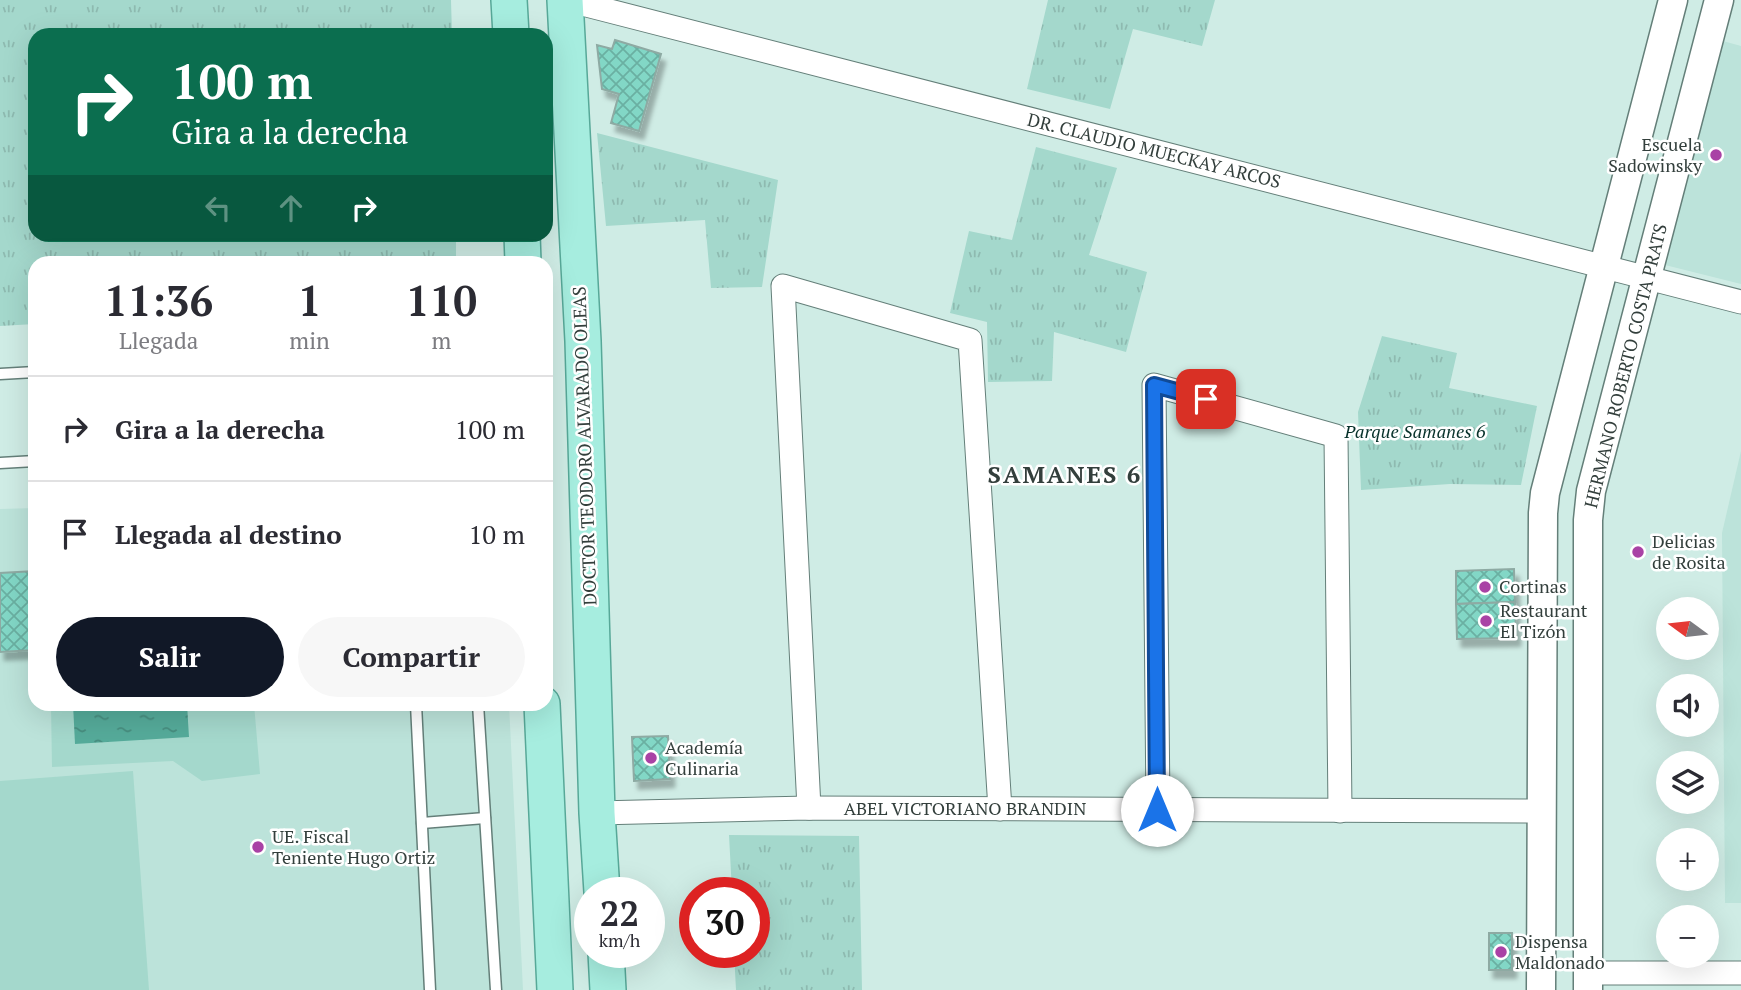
<!DOCTYPE html>
<html lang="es">
<head>
<meta charset="utf-8">
<style>
  :root { --surface:#fff; --page:#f7f7f7; --text:#2b2b33; --muted:#7c7c81; --line:#e1e1e2; --accent:#111827 }
  body { margin:0; font-family:"PT Serif",serif; background:var(--page); color:var(--text); height:100vh; display:flex; flex-direction:column; font-size:26px; white-space:nowrap }
  * { box-sizing:border-box; margin:0 }
  p { font-size:23px; color:var(--muted) }
  .icon { flex:none; width:38px; height:38px; fill:none; stroke:currentColor; stroke-width:2; stroke-linecap:round; stroke-linejoin:round }
  .map { position:relative; flex:1; overflow:hidden }
  .drawer { position:absolute; left:28px; top:256px; width:525px; height:455px; display:flex; flex-direction:column; background:var(--surface); border-radius:21px; box-shadow:0 7px 28px #0002 }
  .drawer>* { flex:none }
  .guide { position:absolute; left:28px; top:28px; width:525px; height:214px; border-radius:21px; box-shadow:0 7px 28px #0002; background:#0b6e4f; color:#fff; overflow:hidden }
  .needle { width:46px; rotate:285deg }
  .buttons { position:absolute; left:1656px; top:597px; display:grid; gap:14px }
  .buttons a { display:grid; place-items:center; width:63px; height:63px; border-radius:50%; background:var(--surface); box-shadow:0 7px 28px #0002; font-size:35px }
  .speed { position:absolute; left:574px; top:877px; display:flex; gap:14px; font-size:35px; font-weight:700; text-align:center }
  .speed>* { display:grid; place-content:center; width:91px; height:91px; border-radius:50%; background:var(--surface); box-shadow:0 7px 28px #0002; line-height:1 }
  .speed small { font-size:18px; font-weight:400 }
  .speed .limit { border:10px solid #d22; background:#fff; color:#111 }
  .pin { position:absolute; display:grid; place-items:center; width:60px; height:60px; color:#fff; margin:-30px; border-radius:14px; box-shadow:0 4px 10px #0006 }
  .me { position:absolute; width:77px; margin:-38px; rotate:0deg; stroke-linejoin:round; filter:drop-shadow(0 0 5px #0008) }
  .turn { display:flex; align-items:center; gap:24px; height:147px; padding:0 28px; font-size:32px }
  .turn .icon { width:91px; height:91px; stroke-width:2.5 }
  .turn b { display:block; font-size:49px; line-height:60px }
  .lanes { display:flex; align-items:center; height:66px; padding:0 28px; background:#0003; justify-content:center; gap:35px; direction:ltr }
  .lanes .off { opacity:.35 }
  .eta { display:flex; justify-content:space-evenly; align-items:center; height:119px; text-align:center }
  .eta b { font-size:42px; font-weight:700; line-height:49px }
  .button { display:flex; gap:14px; margin-top:auto; padding:14px 28px }
  .button a { flex:1; height:80px; border-radius:42px; background:var(--accent); color:#fff; font-size:28px; font-weight:700; line-height:80px; text-align:center }
  .button a+a { background:var(--page); color:var(--text) }
  ul { padding:0; list-style:none }
  li { display:flex; align-items:center; gap:21px; height:105px; padding:0 28px; border-top:2px solid var(--line) }
  li div { flex:1 }
  li b { display:block; font-size:26px }
  li em { font-style:normal }
  .map>svg:first-child { display:block }
  .built { fill:#bce3da }
  .green { fill:#a4d8cc }
  .park { fill:url(#park-tufts) }
  .water { fill:url(#water-ripples) }
  .building { fill:url(#building-cross-hatch); stroke:#8eaaa3; stroke-width:2; filter:url(#shadow) }
  .lines { fill:none; stroke-linecap:round; stroke-linejoin:round }
  .service-casing { stroke:#647f79; stroke-width:13 }
  .minor-casing { stroke:#647f79; stroke-width:25 }
  .tertiary-casing { stroke:#647f79; stroke-width:31 }
  .primary-casing { stroke:#57a898; stroke-width:38 }
  .service { stroke:#fff; stroke-width:10 }
  .minor { stroke:#fff; stroke-width:23 }
  .tertiary { stroke:#fff; stroke-width:28 }
  .primary { stroke:#a6eddf; stroke-width:35 }
  .route-casing { stroke:#114b97; stroke-width:18 }
  .route { stroke:#1a73e8; stroke-width:12 }
  .poi-dot { fill:#a942a5; stroke:#fff; stroke-width:2.5 }
  .labels { text-anchor:middle; stroke-width:5; stroke-linejoin:round; paint-order:stroke }
  .poi-label { font-size:18px; fill:#333f3c; stroke:#fff; text-anchor:start }
  .street-label { font-size:18px; fill:#333f3c; stroke:#fff }
  .park-label { font-size:18px; font-style:italic; fill:#07312a; stroke:#fff }
  .district-label { font-size:24px; font-weight:bold; letter-spacing:2px; fill:#333f3c; stroke:#fff }
</style>
</head>
<body>
<div class="map">
<svg width="1741" height="990" viewBox="0 0 1741 990">
  <defs>
    <pattern id="park-tufts" width="24" height="20" patternUnits="userSpaceOnUse" patternTransform="scale(1.75)"><rect width="24" height="20" fill="#a4d8cc"/><path d="M3 7l-1-3M5 7V3M7 7l1-3M15 17l-1-3M17 17v-4M19 17l1-3" fill="none" stroke="#8ebab0"/></pattern>
    <pattern id="water-ripples" width="26" height="14" patternUnits="userSpaceOnUse" patternTransform="scale(1.75)"><rect width="26" height="14" fill="#55ab9a"/><path d="M2 4q2-2 4 0t4 0M15 11q2-2 4 0t4 0" fill="none" stroke="#478d7f"/></pattern>
    <pattern id="building-cross-hatch" width="8" height="8" patternUnits="userSpaceOnUse" patternTransform="scale(1.75)"><rect width="8" height="8" fill="#82d7c6"/><path d="M0 0l8 8M0 8l8-8" fill="none" stroke="#6bb0a2"/></pattern>
    <filter id="shadow"><feDropShadow dx="4.5" dy="8" stdDeviation="2" flood-color="#0004"/></filter>
  </defs>
  <rect width="100%" height="100%" fill="#cfece5"/>
  <g class="built">
    <path d="M1723 41 1741 46V284L1661 264Z"/>
    <path d="M1741 451V903H1725L1722 533Z"/>
    <path d="M35 508V704H509L523 990H0V509Z"/>
  </g>
  <g class="green">
    <path d="M51 704H254L260 774 202 781 173 761 52 767Z"/>
    <path d="M133 771 149 990H0V781Z"/>
  </g>
  <g class="park">
    <path d="M0 0H451L452 35H35V234L456 235V262H35V324L0 326Z"/>
    <path d="M1048 0H1215L1202 46 1133 29 1110 109 1027 89Z"/>
    <path d="M597 133 778 180 762 287 711 288 705 220 606 226Z"/>
    <path d="M1036 147 1117 168 1089 255 1147 272 1126 352 1054 332 1052 381 988 382 987 322 950 313 969 231 1012 240Z"/>
    <path d="M1382 336 1457 353 1449 388 1537 406 1521 485 1450 484 1361 490 1358 412Z"/>
    <path d="M729 835 859 836 862 990H736L734 952H754V892H732Z"/>
  </g>
  <path class="water" d="M73 704H187L189 737 75 744Z"/>
  <g class="building">
    <path d="M615 40 661 54 639 131 611 123 619 94 602 89 597 45 612 49Z"/>
    <path d="M1514 569 1515 602 1456 604V571Z"/>
    <path d="M35 571V650L0 652V573Z"/>
    <path d="M1515 602 1516 638 1457 639 1456 604Z"/>
    <path d="M668 736 670 779 634 781 632 737Z"/>
    <rect x="1489" y="933" width="23" height="37"/>
  </g>
  <g class="lines">
    <defs>
      <g id="service">
        <path d="M0 374 35 372"/>
        <path d="M0 463 35 461"/>
        <path d="M416 704 430 990"/>
        <path d="M478 704 496 990"/>
        <path d="M422 823 485 818"/>
      </g>
      <g id="minor">
        <path d="M567 0 1741 302"/>
        <path d="M809 808 783 286 970 340 1000 809"/>
        <path d="M1158 810 1154 385 1336 436 1340 811"/>
        <path d="M597 813 809 808 1542 811"/>
        <path d="M1588 973H1741"/>
      </g>
      <g id="tertiary">
        <path d="M1541 990 1543 513 1545 493 1673 0"/>
        <path d="M1588 990V520L1591 491 1719 0"/>
      </g>
      <g id="primary">
        <path d="M509 0 511 35"/>
        <path d="M565 0 583 341 597 813 602 892"/>
        <path d="M522 234 523 262"/>
        <path d="M542 704 555 990"/>
        <path d="M606 952 608 990"/>
      </g>
    </defs>
    <use href="#service" class="service-casing"/>
    <use href="#minor" class="minor-casing"/>
    <use href="#tertiary" class="tertiary-casing"/>
    <use href="#primary" class="primary-casing"/>
    <use href="#service" class="service"/>
    <use href="#minor" class="minor"/>
    <use href="#tertiary" class="tertiary"/>
    <use href="#primary" class="primary"/>
  </g>
  <g class="lines">
    <defs>
      <path id="route" d="M1157 810 1154 385 1206 399"/>
    </defs>
    <use href="#route" class="route-casing"/>
    <use href="#route" class="route"/>
  </g>
  <g class="poi-dot">
    <circle cx="1716" cy="155" r="7"/>
    <circle cx="1638" cy="552" r="7"/>
    <circle cx="1485" cy="587" r="7"/>
    <circle cx="1486" cy="621" r="7"/>
    <circle cx="651" cy="758" r="7"/>
    <circle cx="258" cy="847" r="7"/>
    <circle cx="1501" cy="952" r="7"/>
  </g>
  <g class="labels">
    <g class="poi-label">
      <text x="1702" y="151" text-anchor="end">Escuela<tspan x="1702" dy="21">Sadowinsky</tspan></text>
      <text x="1652" y="548">Delicias<tspan x="1652" dy="21">de Rosita</tspan></text>
      <text x="1499" y="593">Cortinas</text>
      <text x="1500" y="617">Restaurant<tspan x="1500" dy="21">El Tizón</tspan></text>
      <text x="665" y="754">Academía<tspan x="665" dy="21">Culinaria</tspan></text>
      <text x="272" y="843">UE. Fiscal<tspan x="272" dy="21">Teniente Hugo Ortiz</tspan></text>
      <text x="1515" y="948">Dispensa<tspan x="1515" dy="21">Maldonado</tspan></text>
    </g>
    <g class="street-label">
      <text transform="translate(1154 151) rotate(14)" y="6">DR. CLAUDIO MUECKAY ARCOS</text>
      <text transform="translate(1626 366) rotate(-76)" y="6">HERMANO ROBERTO COSTA PRATS</text>
      <text transform="translate(585 446) rotate(-92)" y="6">DOCTOR TEODORO ALVARADO OLEAS</text>
      <text x="965" y="815">ABEL VICTORIANO BRANDIN</text>
    </g>
    <g class="park-label">
      <text x="1415" y="438">Parque Samanes 6</text>
    </g>
    <g class="district-label">
      <text x="1065" y="483">SAMANES 6</text>
    </g>
  </g>
</svg>
<div class="buttons">
<a><svg class="needle" viewBox="-14 -14 28 28"><path d="M0-13l5 13h-10z" fill="#e53935"/><path d="M0 13l5-13h-10z" fill="#7c7c81"/></svg></a>
<a><svg class="icon" aria-label="sound" viewBox="0 0 24 24"><path d="M4 9h4l5-4v14l-5-4H4zM17 9q2 3 0 6"/></svg></a>
<a><svg class="icon" aria-label="layers" viewBox="0 0 24 24"><path d="M12 4l9 5-9 5-9-5zM3 14l9 5 9-5"/></svg></a>
<a>+</a>
<a>−</a>
</div>
<div class="speed"><div>22<small>km/h</small></div><div class="limit">30</div></div>
<div class="pin" style="left:1206px;top:399px;background:#d93025"><svg class="icon" aria-label="arrive" viewBox="0 0 24 24"><path d="M6 21V4h12l-3 4 3 4H6"/></svg></div>
<svg class="me" style="left:1157px;top:810px" viewBox="-20 -20 40 40"><circle r="19" fill="#fff"/><path d="M0-13L10 11 0 6-10 11z" fill="#1a73e8"/></svg>
<div class="guide">
<div class="turn"><svg class="icon" aria-label="right" viewBox="0 0 24 24"><path d="M7 20v-9h11M14 6l5 5-5 5"/></svg><div><b>100 m</b>Gira a la derecha</div></div>
<div class="lanes"><svg class="icon off" aria-label="left" viewBox="0 0 24 24"><path d="M17 20v-9H6M10 6l-5 5 5 5"/></svg><svg class="icon off" aria-label="ahead" viewBox="0 0 24 24"><path d="M12 20V5M6 11l6-6 6 6"/></svg><svg class="icon" aria-label="right" viewBox="0 0 24 24"><path d="M7 20v-9h11M14 6l5 5-5 5"/></svg></div>
</div>
<section class="drawer">
<div class="eta">
<div><b>11:36</b><p>Llegada</p></div>
<div><b>1</b><p>min</p></div>
<div><b>110</b><p>m</p></div>
</div>
<ul>
<li><svg class="icon" aria-label="right" viewBox="0 0 24 24"><path d="M7 20v-9h11M14 6l5 5-5 5"/></svg><div><b>Gira a la derecha</b></div><em>100 m</em></li>
<li><svg class="icon" aria-label="arrive" viewBox="0 0 24 24"><path d="M6 21V4h12l-3 4 3 4H6"/></svg><div><b>Llegada al destino</b></div><em>10 m</em></li>
</ul>
<div class="button"><a>Salir</a><a>Compartir</a></div>
</section>
</div>
</body>
</html>
